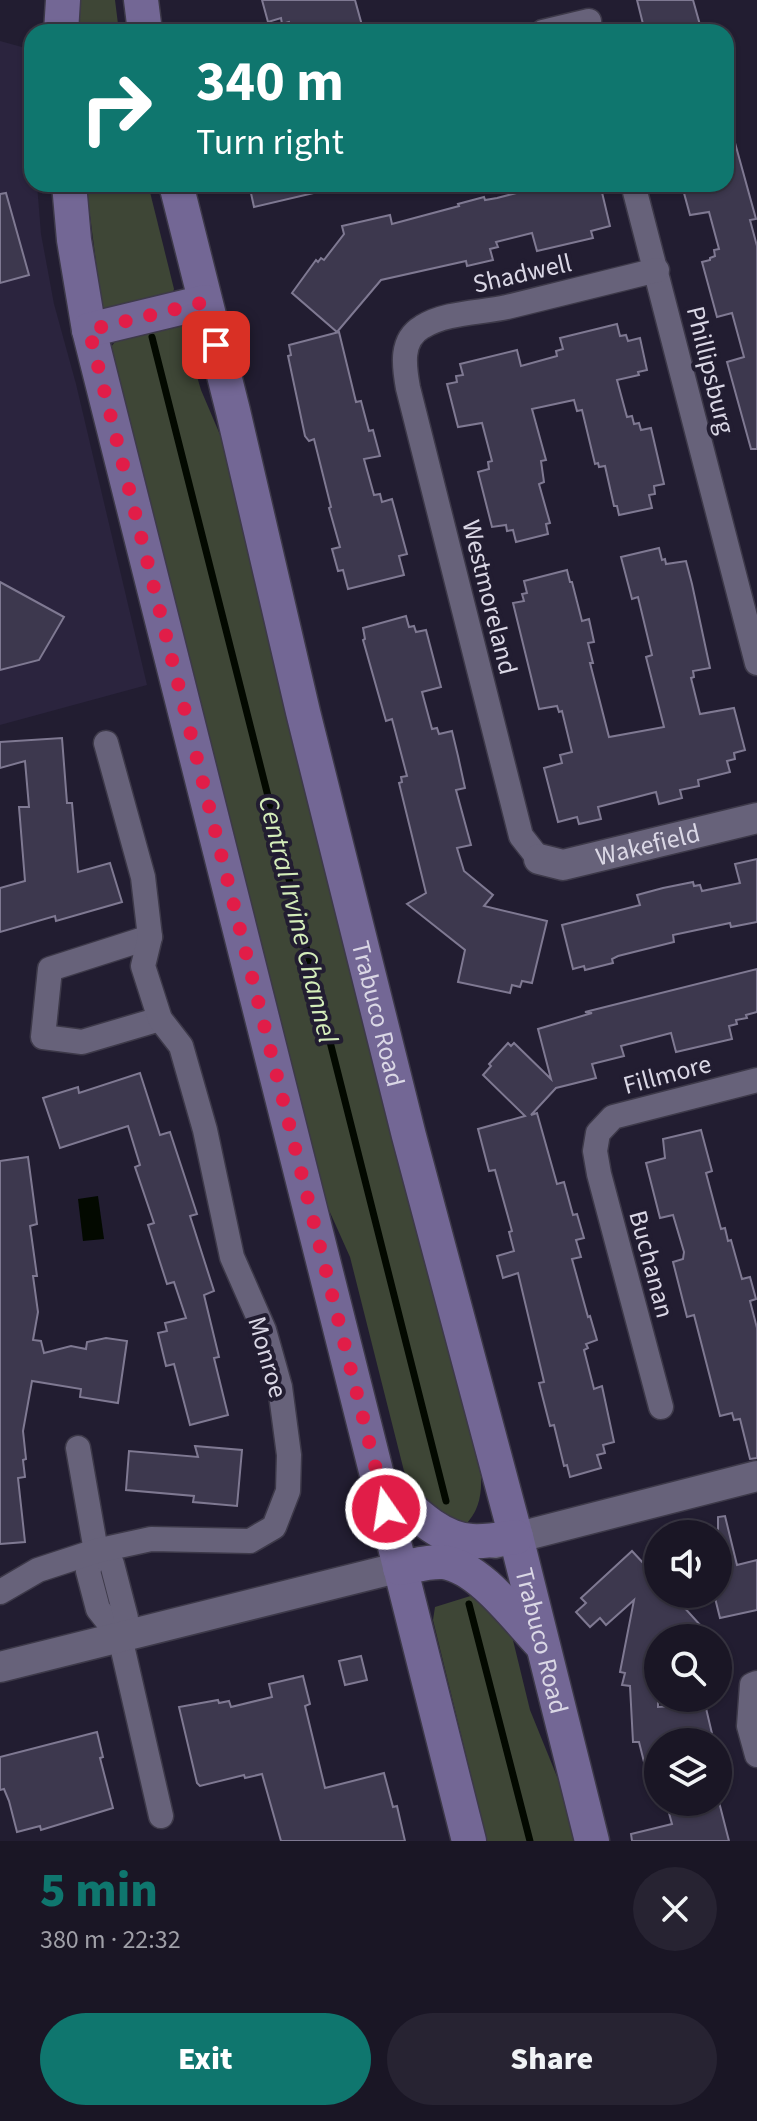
<!DOCTYPE html>
<html lang="en">
<head>
<meta charset="utf-8">
<style>
  :root { --surface:#1a1625; --page:#272332; --text:#f1f3f6; --muted:#9f9fa7; --line:#383542; --accent:#0f766e }
  body { margin:0; font-family:"Source Sans 3",sans-serif; background:var(--page); color:var(--text); height:100vh; display:flex; flex-direction:column; font-size:30px; white-space:nowrap }
  * { box-sizing:border-box; margin:0 }
  p { font-size:26px; color:var(--muted) }
  .icon { flex:none; width:44px; height:44px; fill:none; stroke:currentColor; stroke-width:2; stroke-linecap:round; stroke-linejoin:round }
  .map { position:relative; height:1841px; overflow:hidden }
  .details { display:flex; flex-direction:column; background:var(--surface); flex:1 }
  .details>* { flex:none }
  .banner { position:absolute; left:24px; top:24px; width:710px; height:168px; border-radius:24px; box-shadow:0 2px 6px #0004,0 0 0 2px var(--line); background:#0f766e; color:#fff; overflow:hidden }
  .controls { position:absolute; left:644px; top:1520px; display:grid; gap:16px }
  .controls a { display:grid; place-items:center; width:88px; height:88px; border-radius:50%; background:var(--surface); box-shadow:0 2px 6px #0004,0 0 0 2px var(--line); font-size:40px }
  .pin { position:absolute; display:grid; place-items:center; width:68px; height:68px; color:#fff; margin:-34px; border-radius:16px; box-shadow:0 4px 12px #0006 }
  .me { position:absolute; width:88px; margin:-44px; rotate:347deg; stroke-linejoin:round; filter:drop-shadow(0 0 6px #0008) }
  .turn { display:flex; align-items:center; gap:28px; height:168px; padding:0 40px; font-size:36px }
  .turn .icon { width:104px; height:104px; stroke-width:2.5 }
  .turn b { display:block; font-size:56px; line-height:68px }
  .round { display:grid; place-items:center; flex:none; width:84px; height:84px; border-radius:42px; background:var(--page) }
  .headline { display:flex; align-items:center; justify-content:space-between; height:136px; padding:0 40px }
  h1 { font-size:48px; font-weight:800; line-height:60px; color:var(--accent) }
  .primary-button { display:flex; gap:16px; margin-top:auto; padding:16px 40px }
  .primary-button a { flex:1; height:92px; border-radius:48px; background:var(--accent); color:#fff; font-size:32px; font-weight:800; line-height:92px; text-align:center }
  .primary-button a+a { background:var(--page); color:var(--text) }
  .map>svg:first-child { display:block }
  .built { fill:#2b243e }
  .green { fill:#3e4636 }
  .water { fill:#030900 }
  .lines { fill:none; stroke-linecap:round; stroke-linejoin:round }
  .stream { stroke:#030900; stroke-width:7 }
  .building { fill:#3d384e; stroke:#7f7992; stroke-width:2 }
  .minor-casing { stroke:#3d3949; stroke-width:27 }
  .tertiary-casing { stroke:#3d3949; stroke-width:33 }
  .secondary-casing { stroke:#3d3949; stroke-width:37 }
  .minor { stroke:#67627a; stroke-width:24 }
  .tertiary { stroke:#67627a; stroke-width:30 }
  .secondary { stroke:#736795; stroke-width:34 }
  .route { stroke:#e11d48; stroke-width:14; stroke-dasharray:0 25.2 }
  .labels { text-anchor:middle; stroke-width:8; stroke-linejoin:round; paint-order:stroke }
  .street-label { font-size:26px; fill:#dad7e5; stroke:#221d31 }
  .water-label { font-size:28px; font-style:italic; fill:#d4edba; stroke:#221d31 }
</style>
</head>
<body>
<div class="map">
<svg width="757" height="1841" viewBox="0 0 757 1841">
  <rect width="100%" height="100%" fill="#221d31"/>
  <path class="built" d="M0 41 29 49 32 101V184H37L41 234 54 304 76 384 147 685 0 725Z"/>
  <g class="green">
    <path d="M78 0H115L119 32H78Z"/>
    <path d="M86 184H148L174 289 173 292 105 310 102 309Z"/>
    <path d="M182 326 201 390 221 437 481 1476C482 1497 478 1514 462 1528L430 1509 404 1471 350 1257 324 1199 110 348 115 342Z"/>
    <path d="M480 1593 511 1632 530 1710 560 1784 574 1841H487L433 1620 435 1607Z"/>
  </g>
  <path class="water" d="M98 1196 104 1239 83 1241 78 1199Z"/>
  <g class="lines">
    <g class="stream">
      <path d="M152 337 446 1501"/>
      <path d="M469 1604 530 1841"/>
    </g>
  </g>
  <g class="building">
    <path d="M262 0H355L363 29 335 32 333 25 305 32H292L289 22 282 24 281 18 268 22Z"/>
    <path d="M637 0H693L702 32H645Z"/>
    <path d="M732 132 756 219 750 220 757 246V449H751L727 362 744 357 732 313 717 317 702 262 710 260V258L715 256 714 250 719 249 709 212 690 215 684 193V184H726V133Z"/>
    <path d="M249 184H317L318 192 254 207Z"/>
    <path d="M551 184H600L610 226 591 231 593 238 537 251 532 233 496 242 498 247 490 249 493 260 467 266 466 261 381 280 337 332 292 293 316 260 318 262 321 258 324 260 344 234 342 226 390 215 392 224 459 206 458 204 484 197 485 200 497 198Z"/>
    <path d="M6 193 29 275 0 283V194Z"/>
    <path d="M617 324 620 336 626 335 628 341 640 338 647 370 638 372 639 375 617 380 627 417 632 416 634 424 639 423 641 430 651 428 664 484 654 486 655 494 649 495 652 508 619 515 617 506H614L605 466 599 467 598 463 595 464 582 410 577 411 574 400 532 409 546 460 541 461 544 482 539 484 550 523 546 524 548 534 516 542 513 530 507 531 506 525 492 527 478 472 489 469 488 462 492 461 482 423 458 427 447 384 457 382 456 376 463 375 460 364 517 350 521 366 557 356 556 351 563 349 560 338Z"/>
    <path d="M339 332 356 402 361 401 369 431 373 430 380 456 364 459 374 495 380 494 382 502 392 499 407 554 399 556 404 575 348 589 343 570 338 571 332 549 340 547 329 508 331 507 314 439 309 441 305 436 288 356 291 355 289 345Z"/>
    <path d="M659 548 662 560 665 559 666 564 686 561 692 584 710 668 693 671 694 677 691 678 700 714 734 708 745 750 734 753 735 759 727 761 730 772 698 780 699 786 680 790 682 798 659 804 656 792 598 807 601 819 579 824 577 817 558 822 544 768 562 763 560 755 572 752 562 711 559 712 557 706 539 709 513 603 524 601 522 594 527 593 524 581 567 570 570 582H572L582 621 589 619 594 642 588 643 593 663H590L609 737 664 727 646 657 652 655 638 597 632 599 621 557Z"/>
    <path d="M0 582 64 617 39 660 0 670Z"/>
    <path d="M406 616 409 627 414 626 416 632 426 630 441 687 422 692 432 729 437 728 439 734 452 731 458 756 465 788 456 790 471 845 457 848 464 871 493 895 484 906 547 921 532 983 522 981 520 987 512 985 510 993 458 982 465 950 407 904 426 893 399 783 402 782 401 777 407 776 392 719 386 721 363 640 365 639 363 628Z"/>
    <path d="M62 738 67 803H72L78 872 110 863 122 902 56 921 55 916 0 932V888L25 881 19 807H29L25 761 0 768V742Z"/>
    <path d="M757 859V922L731 927 730 923 673 935 674 942 618 956 612 959 613 963 585 970 584 966 573 969 562 925 640 905 637 895 663 888 693 882 694 886 700 885 702 891 740 883 735 864Z"/>
    <path d="M757 969V1012L746 1015 747 1018 736 1020 737 1024 729 1026 732 1039 676 1052 671 1033 621 1046 624 1056 592 1064 596 1078 556 1088 531 1115 537 1113 557 1184 564 1182 573 1215 577 1214 584 1238 576 1240 581 1257 572 1259 588 1317 590 1316 597 1340 586 1344 588 1348 584 1350 594 1389 602 1386 614 1442 603 1445 605 1453 597 1455 601 1468 570 1477 567 1465 564 1466 554 1425 550 1426 539 1383 544 1382 518 1273 503 1278 497 1256 514 1251 509 1232 512 1231 495 1170 489 1171 478 1129 525 1116 483 1075 491 1066 489 1064 508 1043 511 1046 514 1043 551 1079 538 1029 592 1013 585 1012Z"/>
    <path d="M140 1073 160 1135 170 1132 197 1214 190 1216 214 1291 204 1295 219 1357 214 1358 228 1415 190 1425 174 1364 166 1366 158 1333 167 1331 165 1323 186 1318 174 1282 167 1284 148 1225 154 1223 135 1167 140 1165 128 1126 60 1148 43 1098 78 1087 79 1093Z"/>
    <path d="M701 1130 712 1171 706 1173 721 1229 725 1228 728 1241 731 1240 742 1279 750 1277 756 1299 750 1301 757 1328V1458L750 1459 740 1419 734 1420 732 1413 720 1416 694 1315 687 1317 673 1262 683 1259 684 1252 673 1215 660 1218 646 1163 665 1158 663 1139Z"/>
    <path d="M28 1157 37 1224 30 1226 37 1276H33L38 1312 33 1340 41 1341 44 1353 71 1346 86 1349 87 1342 106 1338 127 1341 118 1403 80 1397 81 1389 32 1381 23 1431 26 1459 23 1460 25 1477 18 1478 25 1542 0 1544V1161Z"/>
    <path d="M195 1446 242 1450 237 1506 193 1502 194 1496 126 1490 129 1451 198 1457Z"/>
    <path d="M725 1516 737 1565 757 1560V1610L720 1618 714 1594H718V1517Z"/>
    <path d="M632 1551 658 1579V1594H672L712 1638H658V1707L705 1704 714 1742H658V1789L651 1790 639 1742H633L630 1686 622 1685 625 1673 620 1672 634 1600 606 1625 600 1618 590 1627 576 1612 586 1603 581 1598Z"/>
    <path d="M361 1656 367 1680 345 1685 339 1661Z"/>
    <path d="M303 1676 310 1704 305 1706 325 1788 384 1773 393 1807 397 1806 405 1841H281L262 1774 245 1778 244 1775 200 1786 197 1783 179 1707 218 1700 219 1703 229 1701 231 1707 272 1697 269 1684Z"/>
    <path d="M97 1732 103 1757 100 1758 113 1808 41 1830 40 1826 17 1832 9 1801 4 1789 0 1790V1757Z"/>
    <path d="M666 1802H719L729 1841H632L631 1834 672 1824Z"/>
  </g>
  <g class="lines">
    <defs>
      <g id="minor">
        <path d="M543 32 589 21"/>
        <path d="M633 184 757 663"/>
        <path d="M539 859 521 836 408 388C404 366 400 340 422 327 446 312 480 313 507 307 557 295 607 282 657 270"/>
        <path d="M150 937 50 969 43 1037 82 1042 160 1019"/>
        <path d="M661 1407 599 1174 595 1151 598 1133 613 1117 757 1080"/>
        <path d="M78 1448 96 1551 88 1571 98 1609 120 1637 161 1816"/>
        <path d="M96 1551 112 1564 126 1618 120 1637"/>
        <path d="M0 1592 38 1570 96 1551 151 1539 250 1541 274 1527 288 1491 289 1455 280 1387 264 1330 232 1257 205 1130 181 1046 160 1019 143 966 150 937 143 877 106 743"/>
        <path d="M757 1683 752 1685 749 1726 757 1755"/>
      </g>
      <g id="tertiary">
        <path id="s1" d="M539 859 563 865 757 818"/>
        <path d="M495 1543 757 1476"/>
        <path d="M0 1667 421 1562"/>
      </g>
      <g id="secondary">
        <path d="M141 0 145 32"/>
        <path d="M61 32 63 0"/>
        <path d="M69 184 74 240 89 330 469 1841"/>
        <path id="s2" d="M176 184 233 411 303 712 409 1136 516 1537 592 1841"/>
        <path d="M89 330 205 302"/>
        <path d="M379 1480C405 1502 435 1539 472 1541 486 1542 502 1539 516 1537"/>
        <path d="M400 1568C413 1566 429 1561 443 1562 480 1567 517 1619 542 1645"/>
      </g>
    </defs>
    <use href="#minor" class="minor-casing"/>
    <use href="#tertiary" class="tertiary-casing"/>
    <use href="#secondary" class="secondary-casing"/>
    <use href="#minor" class="minor"/>
    <use href="#tertiary" class="tertiary"/>
    <use href="#secondary" class="secondary"/>
  </g>
  <g class="lines">
    <path class="route" d="M216 345 205 302 89 330 386 1509"/>
  </g>
  <g class="labels">
    <g class="street-label">
      <text transform="translate(522 273) rotate(-13)" y="9">Shadwell</text>
      <text transform="translate(711 370) rotate(76)" y="9">Phillipsburg</text>
      <text transform="translate(490 597) rotate(76)" y="9">Westmoreland</text>
      <text dy="9" stroke="none"><textPath href="#s1" startOffset="112">Wakefield</textPath></text>
      <text dy="9" stroke="none"><textPath href="#s2" startOffset="854">Trabuco Road</textPath></text>
      <text transform="translate(667 1074) rotate(-15)" y="9">Fillmore</text>
      <text transform="translate(652 1264) rotate(75)" y="9">Buchanan</text>
      <text transform="translate(268 1357) rotate(74)" y="9">Monroe</text>
      <text dy="9" stroke="none"><textPath href="#s2" startOffset="1502">Trabuco Road</textPath></text>
    </g>
    <g class="water-label">
      <text transform="translate(299 919) rotate(76)" y="10">Central Irvine Channel</text>
    </g>
  </g>
</svg>
<div class="controls">
<a><svg class="icon" aria-label="sound" viewBox="0 0 24 24"><path d="M4 9h4l5-4v14l-5-4H4zM17 9q2 3 0 6"/></svg></a>
<a><svg class="icon" aria-label="search" viewBox="0 0 24 24"><circle cx="10" cy="10" r="6"/><path d="M15 15l6 6"/></svg></a>
<a><svg class="icon" aria-label="layers" viewBox="0 0 24 24"><path d="M12 4l9 5-9 5-9-5zM3 14l9 5 9-5"/></svg></a>
</div>
<div class="pin" style="left:216px;top:345px;background:#d93025"><svg class="icon" aria-label="arrive" viewBox="0 0 24 24"><path d="M6 21V4h12l-3 4 3 4H6"/></svg></div>
<svg class="me" style="left:386px;top:1509px" viewBox="-20 -20 40 40"><circle r="17" fill="#e11d48" stroke="#fff" stroke-width="3"/><path d="M0-11L8 9 0 5-8 9z" fill="#fff"/></svg>
<div class="banner">
<div class="turn"><svg class="icon" aria-label="right" viewBox="0 0 24 24"><path d="M7 20v-9h11M14 6l5 5-5 5"/></svg><div><b>340 m</b>Turn right</div></div>
</div>
</div>
<section class="details">
<div class="headline"><div><h1>5 min</h1><p>380 m · 22:32</p></div><a class="round"><svg class="icon" aria-label="close" viewBox="0 0 24 24"><path d="M6 6l12 12M18 6L6 18"/></svg></a></div>
<div class="primary-button"><a>Exit</a><a>Share</a></div>
</section>
</body>
</html>
